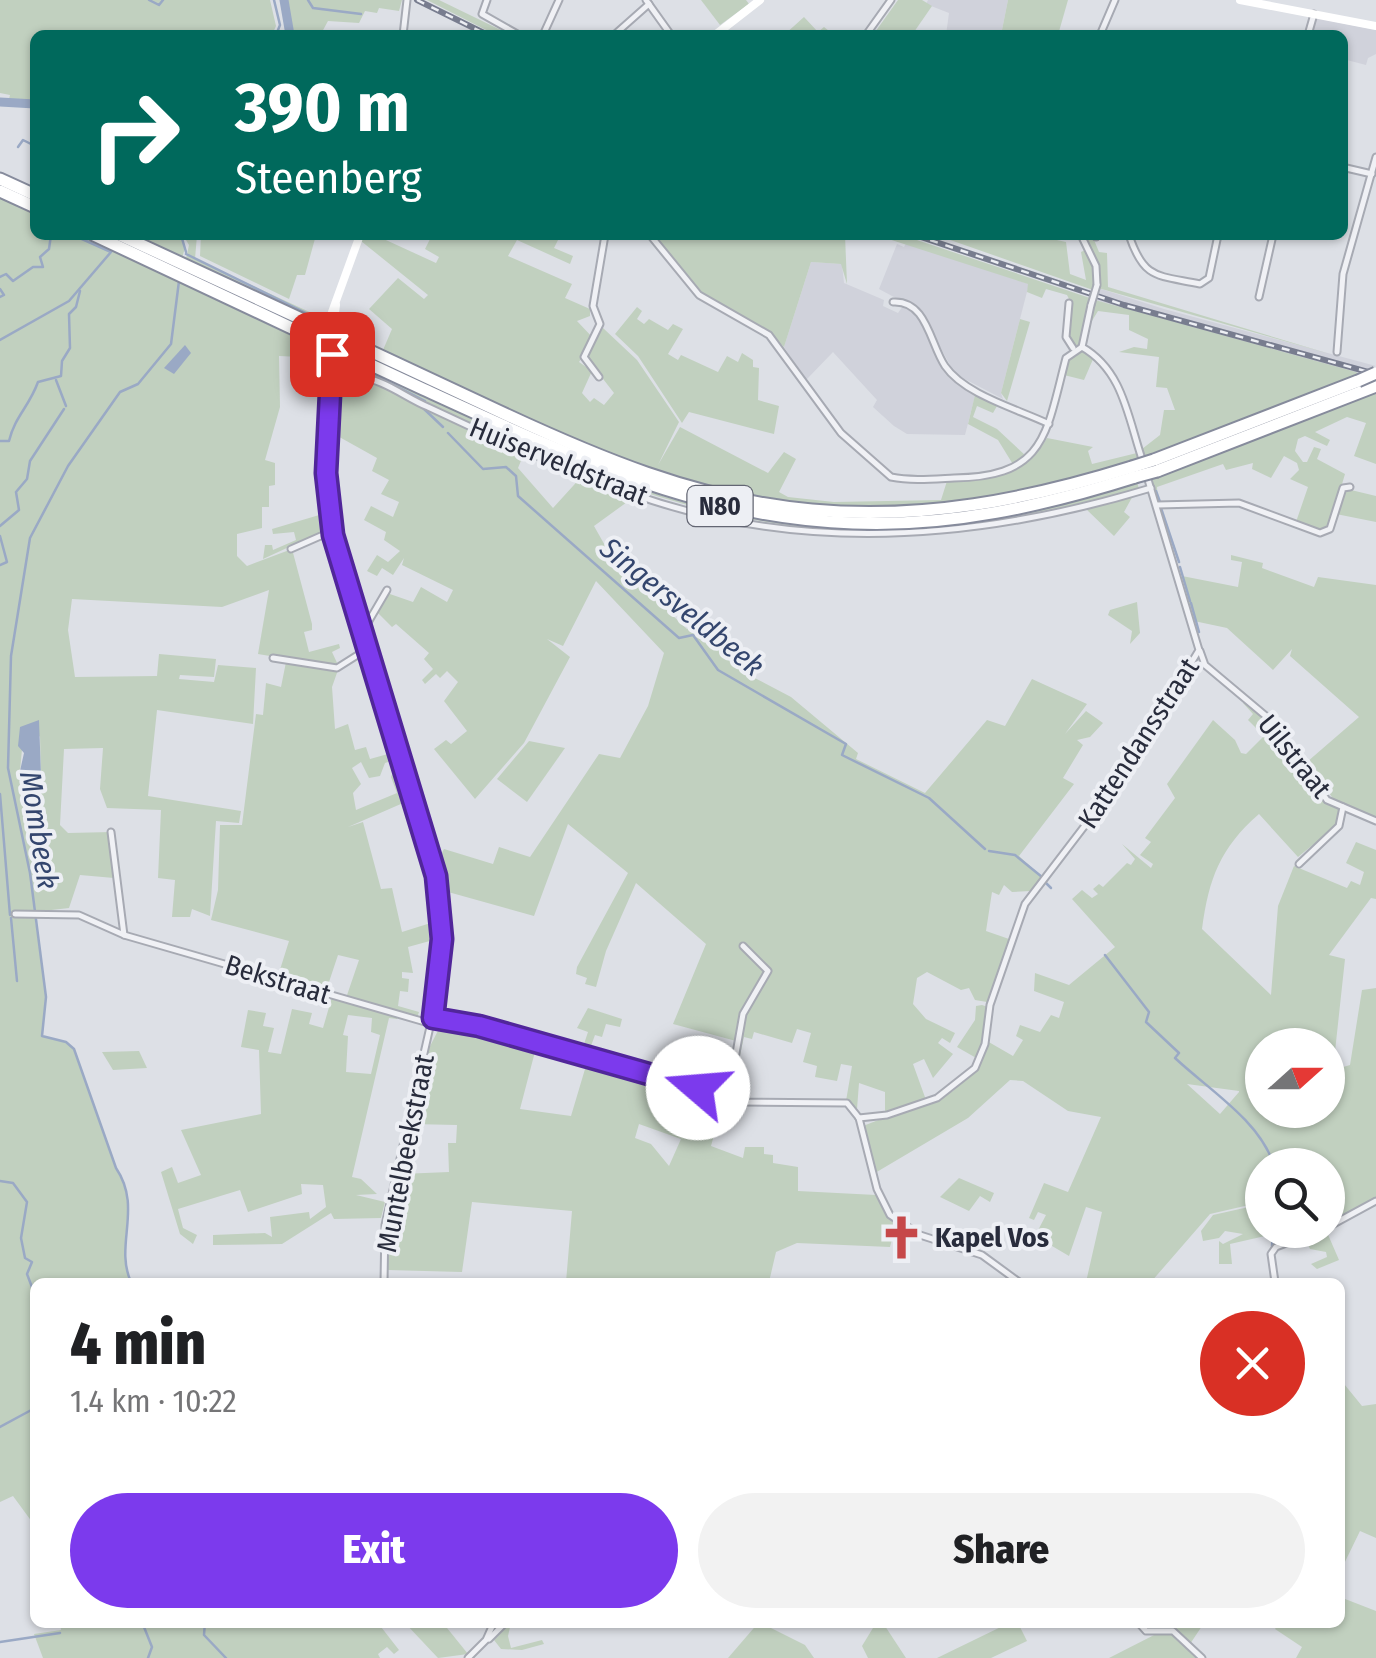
<!DOCTYPE html>
<html lang="en">
<head>
<meta charset="utf-8">
<style>
  :root { --surface:#fff; --page:#f2f2f2; --text:#202124; --muted:#757577; --accent:#7c3aed }
  body { margin:0; font-family:"Fira Sans Condensed",sans-serif; background:var(--page); color:var(--text); height:100vh; display:flex; flex-direction:column; font-size:38px; white-space:nowrap }
  * { box-sizing:border-box; margin:0 }
  p { font-size:32px; color:var(--muted) }
  .icon { flex:none; width:55px; height:55px; fill:none; stroke:currentColor; stroke-width:2; stroke-linecap:round; stroke-linejoin:round }
  .map { position:relative; flex:1; overflow:hidden }
  .side { position:absolute; left:30px; top:1278px; width:1315px; height:350px; display:flex; flex-direction:column; background:var(--surface); border-radius:15px; box-shadow:0 2px 8px #0004 }
  .side>* { flex:none }
  .banner { position:absolute; left:30px; top:30px; width:1318px; height:210px; border-radius:15px; box-shadow:0 2px 8px #0004; background:#00695c; color:#fff; overflow:hidden }
  .needle { width:65px; rotate:69deg }
  .tools { position:absolute; left:1245px; top:1028px; display:grid; gap:20px }
  .tools a { display:grid; place-items:center; width:100px; height:100px; border-radius:50%; background:var(--surface); box-shadow:0 2px 8px #0004; font-size:50px }
  .pin { position:absolute; display:grid; place-items:center; width:85px; height:85px; color:#fff; margin:-42px; border-radius:20px; box-shadow:0 5px 15px #0006 }
  .me { position:absolute; width:110px; margin:-55px; rotate:288deg; stroke-linejoin:round; filter:drop-shadow(0 0 8px #0008) }
  .turn { display:flex; align-items:center; gap:35px; height:210px; padding:0 40px; font-size:45px }
  .turn .icon { width:130px; height:130px; stroke-width:2.5 }
  .turn b { display:block; font-size:70px; line-height:85px }
  .round { display:grid; place-items:center; flex:none; width:105px; height:105px; border-radius:52px; background:var(--page) }
  .headline { display:flex; align-items:center; justify-content:space-between; height:170px; padding:0 40px }
  h1 { font-size:60px; font-weight:800; line-height:75px }
  .action { display:flex; gap:20px; margin-top:auto; padding:20px 40px }
  .action a { flex:1; height:115px; border-radius:60px; background:var(--accent); color:#fff; font-size:40px; font-weight:800; line-height:115px; text-align:center }
  .action a+a { background:var(--page); color:var(--text) }
  .map>svg:first-child { display:block }
  .built { fill:#d0d2db }
  .green { fill:#c1d0bf; fill-rule:evenodd }
  .water { fill:#9aa9c5 }
  .lines { fill:none; stroke-linecap:round; stroke-linejoin:round }
  .stream { stroke:#9aa9c5; stroke-width:2.5 }
  .river { stroke:#9aa9c5; stroke-width:9 }
  .street-casing { stroke:#a7aab3; stroke-width:9 }
  .highway-casing { stroke:#868b9c; stroke-width:15 }
  .street { stroke:#f0f1f5; stroke-width:5 }
  .secondary { stroke:#fff; stroke-width:8 }
  .highway { stroke:#fff; stroke-width:11 }
  .rail-casing { stroke:#787d8f; stroke-width:6 }
  .rail { stroke:#edeff4; stroke-width:2.5; stroke-dasharray:8; stroke-linecap:butt }
  .street-bridge-casing { stroke:#a7aab3; stroke-width:9; stroke-linecap:butt }
  .highway-bridge-casing { stroke:#868b9c; stroke-width:15; stroke-linecap:butt }
  .street-bridge { stroke:#f0f1f5; stroke-width:5 }
  .highway-bridge { stroke:#fff; stroke-width:11 }
  .route-casing { stroke:#51269a; stroke-width:25 }
  .route { stroke:#7c3aed; stroke-width:18 }
  .labels { text-anchor:middle; stroke-width:8; stroke-linejoin:round; paint-order:stroke }
  .shield { fill:#edeff4; stroke:#636673; stroke-width:2.5 }
  .shield-label { font-size:25px; font-weight:bold; fill:#282c3c }
  .street-label { font-size:28px; fill:#282c3c; stroke:#edeff4 }
  .poi-label { font-size:28px; font-weight:bold; fill:#282c3c; stroke:#edeff4; text-anchor:start }
  .water-label { font-size:30px; font-style:italic; fill:#34466e; stroke:#edeff4 }
</style>
</head>
<body>
<div class="map">
<svg width="1376" height="1658" viewBox="0 0 1376 1658">
  <rect width="100%" height="100%" fill="#dde0e6"/>
  <g class="built">
    <path d="M928 0H1008L1001 35H946L949 13 926 4Z"/>
    <path d="M1311 17 1376 30V54L1368 58 1366 65 1343 59 1342 35H1305Z"/>
    <path d="M906 243 1029 284 1001 393 1003 399 955 374 920 311 879 289 897 244 904 247Z"/>
    <path d="M811 262 842 264 844 283 884 300 883 306 898 313 903 306 919 318 948 375 976 392 965 435 907 434 894 426 873 407 877 400 833 352 806 380 784 347Z"/>
    <path d="M1098 288 1164 309 1376 366 1359 374 1244 343 1095 300Z"/>
  </g>
  <g class="green">
    <path d="M0 0H270L276 26 272 35H35V102L9 99 10 95 0 93Z"/>
    <path d="M287 0H402L399 11 379 8 377 13 365 11 359 23 328 21 322 32 326 35H293Z"/>
    <path d="M427 0H439L511 35H496Z"/>
    <path d="M701 0H746L749 4 720 25Z"/>
    <path d="M898 0H922L932 6 912 35H873Z"/>
    <path d="M1008 0H1068L1058 35H1001Z"/>
    <path d="M804 17 818 32 824 27 834 35H784Z"/>
    <path d="M0 197 35 213V235H81L317 348 321 358 279 356 280 407 265 460 275 463V485L269 486V507H262V528L237 534V556L247 566 292 549 312 624V630L304 632 309 652 339 644 340 648 332 652 338 665 329 666 258 654 269 590 222 607 72 599 68 630 75 677 157 676 159 654 216 659 214 677 180 675 179 679 214 682 218 665 256 668 253 724 157 710 148 796 241 811 239 823 216 821 210 916 192 909 190 917H172L175 880 158 878 161 810 107 808 100 789 103 748 64 749 60 825 68 833 112 832 114 878 80 875 69 908 34 912 46 997 42 1036 66 1042 74 1049 116 1168C141 1205 114 1246 131 1282H35V1526L13 1496 0 1502ZM40 736 41 775 26 779 20 771 22 749Z"/>
    <path d="M134 235H180L185 248 182 258Z"/>
    <path d="M183 235H197L195 259 316 315 312 318 186 259 189 245Z"/>
    <path d="M201 235H316L305 275H297L289 299 200 256Z"/>
    <path d="M364 235H375L436 263 439 257 425 249 432 235 559 238 554 248 573 256 570 264 517 240 508 256 572 284 565 298 590 309V316L577 321 594 339 579 362 592 371 582 393 590 402 594 398 604 405 614 393 586 357 603 328 637 360 679 422 658 465 680 427 768 473 784 452 796 459 779 492 788 497 834 502 941 500 947 481C990 480 1024 479 1047 438L1093 447 1088 451 1092 464 1137 453 1139 459C1075 477 1014 499 947 506 745 526 557 441 383 350L392 329 369 309 398 278 424 299 428 295 361 241Z"/>
    <path d="M659 235H845L847 284 841 264 811 262 784 347 763 327 705 297 657 239Z"/>
    <path d="M876 235H902L1090 298 1080 344 1074 346 1068 339 1071 303 1067 295 1046 289 1042 298 1027 292 1028 284Z"/>
    <path d="M936 235H1034L1066 242 1070 274 1086 280 1081 252 1085 250 1095 271 1093 290Z"/>
    <path d="M1084 235H1092L1099 252 1107 253 1108 287 1330 354 1098 288 1100 272Z"/>
    <path d="M1095 300 1356 372 1359 374 1262 417 1143 457 1142 449 1160 435 1164 410H1175L1167 388 1156 387 1159 357 1119 352 1134 347 1147 349 1148 339 1129 330V315L1098 311 1087 329Z"/>
    <path d="M637 307 642 311 637 319 644 324 649 319 668 330 673 324 683 329 668 354 678 360 681 355 718 372 727 356 738 362 742 353 753 360V367L759 368 758 400 779 406 774 434 689 412 682 423 638 356 615 334Z"/>
    <path d="M1020 319 1030 322 1007 401 1001 393Z"/>
    <path d="M1081 350 1094 357 1084 380 1064 375 1068 359Z"/>
    <path d="M375 373C455 408 535 449 617 480 797 550 956 535 1137 483L1139 488C848 585 640 509 378 379Z"/>
    <path d="M367 379 525 451 518 468 553 508 583 475 634 497 594 526 620 572 624 570 687 629 695 625 718 647 735 653 749 675 791 697 858 753 856 759 925 793 987 720 1005 726 1032 679 1087 704 1065 734 1086 711 1103 723 1090 737 1077 740 1083 745 1063 778 1074 784 1019 856 1043 878 1030 891 1012 892 1004 885 999 895 992 892 986 931 1009 939 987 1002 975 1000 969 988 961 990 927 972 917 978 913 1004 926 1019 955 1033 950 1043 942 1038 938 1043 953 1054 933 1078 924 1059 913 1064 926 1100 885 1114V1092L859 1083 857 1109 846 1101 852 1066 841 1064 837 1081 815 1077 817 1066 803 1062 811 1033 797 1029 792 1043 754 1032 752 1039 744 1037 735 1078 731 1077 732 1070 723 1067 725 1059 732 1060 736 1041 673 1024 706 944 636 883 606 951 596 987 585 984 587 978 576 974 577 967 628 873 568 824 534 916 441 890 407 770 410 768 438 860 444 849 493 864 499 847 530 857 599 754 620 758 648 706 664 653 596 581 563 646 547 639 570 657 524 743 475 799 434 749 446 740 451 744 467 731 444 701 458 682 447 671 440 678 436 674 425 684 422 680 433 669 424 659 429 653 396 624 392 627 377 612 387 593 413 602 421 587 447 602 453 590 402 565 404 558 393 575 382 568 377 576 367 571 377 555 388 562 400 551 384 540 386 532 364 520 371 506 393 517 399 502 381 494 389 480 372 471 377 458 334 434V385Z"/>
    <path d="M1376 392V464L1354 456 1366 423 1347 417 1315 432 1330 440 1327 446 1305 436 1298 439 1295 451 1303 462H1307L1314 447 1321 449 1317 459 1345 474 1329 528 1322 532 1296 522 1308 487 1290 479 1299 470 1297 463 1284 456 1271 478 1252 469 1253 463 1226 470 1223 464 1157 487 1158 503 1150 480Z"/>
    <path d="M975 395 997 406 993 413 977 406 973 417 997 429 1026 456 1014 466 998 440 968 424Z"/>
    <path d="M1351 490 1376 496V522L1336 514 1343 491Z"/>
    <path d="M1135 492 1124 512 1130 517 1114 536 1086 509Z"/>
    <path d="M326 513 328 529 263 559 265 545H272L273 550 296 540 294 532 273 534 272 529Z"/>
    <path d="M1231 555 1263 563 1262 568 1314 587 1318 577 1376 585V817L1334 800 1307 762 1359 717 1290 656 1292 649 1273 670 1227 628 1194 621 1182 576 1238 587 1242 562 1231 560Z"/>
    <path d="M1137 602 1140 633 1130 644 1132 631 1108 615 1110 610Z"/>
    <path d="M286 662 338 670 332 687 335 729 348 724 355 750 366 747 370 759 395 752 397 759 385 763 380 776 369 778 361 762 352 768 361 784 353 793 356 810 397 793 391 777 395 768 401 771 410 800 348 827 363 822 381 889 392 888 402 932 437 921V939L408 947 413 973 402 972V978L409 979 408 992 400 991 398 1006 419 1012 417 1018 398 1013 397 1019 389 1018 352 1177 361 1179 377 1194 356 1195 385 1202 381 1218 334 1219 331 1213 282 1244 213 1245V1235L265 1233 272 1237 270 1217 309 1212 310 1219 326 1207 323 1185 301 1184 302 1194 248 1212 240 1190 178 1209 183 1228 197 1235 193 1244 180 1234 161 1172 172 1167 178 1183 201 1175 181 1130 261 1114 259 1050 241 1047 248 1010 266 1013 263 1026 274 1028 268 1052 281 1054 292 1009 312 1013 309 1024 323 1028 332 997 345 1001 359 960 338 955 326 991 278 976 289 941 211 920 218 890 220 825H242L256 714 263 715 266 683 281 687ZM348 1015 372 1018 371 1032 380 1035 371 1074 346 1072 348 1036 343 1035Z"/>
    <path d="M1246 701 1276 729 1324 800 1341 809 1337 825 1298 857 1259 814C1220 848 1209 878 1202 929L1271 995 1278 906 1294 866 1347 888 1351 881 1360 885 1364 872 1346 863 1356 842 1376 850V899L1371 898 1329 955 1345 959 1333 1070 1350 1065 1362 990 1376 988V1199L1328 1225V1165H1262V1202L1210 1214 1151 1282H1086L1102 1212 1086 1207 1069 1256 1035 1236 1046 1215 1038 1212 1034 1220 1029 1218 1044 1183 1068 1192 1101 1117 1068 1111 1023 1081 1010 1080 968 1118 875 1173 863 1126 953 1091 982 1062 987 1041 1013 1056 1023 1040 1016 1036 1020 1025 1040 1032 1051 1015 1059 1018 1064 1002 1034 991 1035 973 1069 985 1115 947 1072 899 1082 890 1092 898 1098 894 1093 889 1099 884 1103 887 1127 863 1131 865 1135 859 1122 844 1151 868 1153 864 1140 855 1151 842 1145 838 1175 798 1167 784 1213 720 1235 740 1241 753 1246 754 1264 736 1248 720 1253 714 1243 703ZM1262 1045H1328V1110H1262ZM1187 1084 1239 1091V1092L1220 1114Z"/>
    <path d="M529 741 565 748 527 802 497 779Z"/>
    <path d="M443 911 447 921V1010L537 1044 520 1109 571 1116 588 1059 724 1098 711 1146 743 1158 745 1147H764V1154L773 1155V1163L798 1167V1191L876 1195 896 1224 890 1247 797 1243 776 1252 769 1282H566L572 1211 472 1202 462 1272 387 1270 389 1226 401 1174 449 1172 448 1143H456L457 1125 411 1124 428 1050 442 1023 436 1015 443 962ZM639 1124 681 1139 669 1166 651 1144 635 1138Z"/>
    <path d="M982 1005 988 1007 978 1059 957 1047 975 1020 976 1006Z"/>
    <path d="M588 1008 622 1019 620 1027 606 1024 602 1037 595 1035 588 1054 581 1053 588 1032 577 1028Z"/>
    <path d="M139 1051 147 1068 113 1070 102 1052Z"/>
    <path d="M959 1178 994 1193 990 1202 980 1196 969 1211 940 1197Z"/>
    <path d="M1262 1204 1265 1236 1230 1244 1232 1264H1219V1241L1223 1244 1243 1234 1225 1231 1219 1238 1203 1241 1201 1231 1213 1215Z"/>
    <path d="M1326 1230 1339 1260 1317 1269 1311 1264 1327 1257 1326 1252 1310 1249 1306 1240 1292 1243Z"/>
    <path d="M1340 1379 1362 1406 1376 1404V1538L1360 1531 1342 1568Z"/>
    <path d="M1340 1597 1376 1611V1658H1296L1302 1647 1275 1629 1279 1623 1340 1622Z"/>
    <path d="M60 1622 378 1623 399 1650 394 1654 387 1647 378 1654 380 1658H43L34 1634 61 1630Z"/>
    <path d="M759 1622 805 1645 814 1658H728Z"/>
    <path d="M405 1623H443L468 1654 438 1658Z"/>
    <path d="M511 1623 508 1636 511 1648 542 1640 544 1644 522 1650 501 1649 494 1640Z"/>
    <path d="M876 1623H883L906 1658H868L862 1646Z"/>
    <path d="M1009 1623H1018L1027 1641 991 1658H937Z"/>
    <path d="M1142 1623H1204L1190 1644 1174 1628 1151 1629Z"/>
    <path d="M1162 1631 1172 1632 1200 1658H1109Z"/>
  </g>
  <g class="water">
    <path d="M185 345 191 353 174 374 164 368Z"/>
    <path d="M39 720 41 775 33 783 20 771 24 753 18 746 20 727Z"/>
  </g>
  <g class="lines">
    <g class="stream">
      <path d="M149 0 159 5 163 0"/>
      <path d="M274 0 280 25 276 35"/>
      <path d="M308 0 313 8 361 14"/>
      <path d="M18 147 23 140 35 146"/>
      <path d="M58 235H61"/>
      <path d="M181 235 186 252"/>
      <path d="M186 254 310 315"/>
      <path d="M0 277 6 274 13 281 33 267H43L40 257 49 249 51 235"/>
      <path d="M0 289 4 295 0 297"/>
      <path d="M0 340 69 301 111 252 73 235"/>
      <path d="M343 365 369 372 425 401"/>
      <path d="M56 380 66 406"/>
      <path d="M423 408 443 427"/>
      <path d="M448 433 483 469 506 467 516 476 518 496 679 638 693 635 718 670 846 744 842 755 929 798 985 849"/>
      <path d="M0 441H9C15 416 29 407 38 382L61 376 62 361 70 348 69 314 76 307 80 291"/>
      <path d="M1156 491 1160 502"/>
      <path d="M1161 508 1179 562"/>
      <path d="M0 526 19 510 16 492 27 479 30 461 64 409"/>
      <path d="M0 536 7 562 0 565"/>
      <path d="M1180 567 1190 601"/>
      <path d="M1191 603 1199 632"/>
      <path d="M0 794 10 915"/>
      <path d="M989 851 1015 855 1042 877"/>
      <path d="M1046 883 1051 888"/>
      <path d="M11 918 17 981"/>
      <path d="M1105 955 1149 1012 1146 1022 1179 1053 1175 1058C1209 1090 1259 1120 1274 1165"/>
      <path d="M0 1181 13 1183 27 1202 21 1238 25 1258 32 1262 27 1274 35 1295"/>
      <path d="M1272 1246 1273 1230"/>
      <path d="M131 1282C114 1245 143 1208 116 1168L74 1049 66 1042 42 1036 46 997 30 873 8 768 11 656 30 538 68 466 120 392 138 384 171 344 179 281"/>
      <path d="M0 1427 35 1408"/>
      <path d="M142 1622 152 1647 148 1658"/>
      <path d="M205 1622 204 1635 226 1658"/>
      <path d="M0 1642 60 1633"/>
    </g>
    <g class="river">
      <path d="M284 0 290 35"/>
      <path d="M0 102 35 104"/>
    </g>
    <defs>
      <g id="street">
        <path d="M487 0 482 14 519 35"/>
        <path d="M646 0 671 35"/>
        <path d="M403 35 407 0"/>
        <path d="M543 35 559 0"/>
        <path d="M614 35 649 4"/>
        <path d="M866 35 891 0"/>
        <path d="M1100 35 1115 0"/>
        <path d="M1308 35 1314 14"/>
        <path d="M1342 167 1372 174"/>
        <path d="M650 235 699 295 769 335 841 433 891 477C911 481 933 479 954 478 1046 477 1046 434 1066 358L1082 347"/>
        <path d="M1081 235 1096 266 1097 285"/>
        <path d="M1096 235V237"/>
        <path d="M1129 235C1144 280 1157 275 1200 284L1209 278 1218 235"/>
        <path d="M1259 297 1273 235"/>
        <path d="M893 302C927 300 930 344 945 366 965 395 1018 409 1049 424"/>
        <path d="M1069 303 1066 337 1073 348"/>
        <path d="M1091 305 1082 347C1124 371 1128 419 1143 462"/>
        <path d="M324 345 331 407 326 473 332 531 424 833 440 912 437 996 385 1225 384 1282"/>
        <path d="M1337 352 1343 274 1376 157"/>
        <path d="M330 375 331 346"/>
        <path d="M599 377 584 357 600 324 593 306 605 235"/>
        <path d="M329 383C341 381 354 375 366 378 387 382 408 399 428 407 493 438 562 468 630 493 801 555 980 540 1151 488"/>
        <path d="M1157 505 1239 503 1320 533 1330 529 1343 488 1350 487"/>
        <path d="M291 549 332 531"/>
        <path d="M363 631 387 590"/>
        <path d="M1200 651 1205 665 1267 717 1327 800 1376 821"/>
        <path d="M273 658 337 668 367 649"/>
        <path d="M111 832 124 935"/>
        <path d="M1299 864 1339 826 1343 807"/>
        <path d="M15 914 79 915 124 935 432 1024"/>
        <path d="M433 1019 630 1066 744 1102 847 1103 859 1118"/>
        <path d="M728 1098 743 1014 768 971 743 946"/>
        <path d="M859 1118 887 1115 937 1098 975 1068 985 1044 990 1005 1025 904 1122 777 1199 650 1146 473"/>
        <path d="M859 1118 877 1189 890 1215 920 1235 982 1255 1019 1282"/>
        <path d="M1328 1227 1376 1201"/>
        <path d="M1275 1282 1271 1254 1276 1247 1320 1230"/>
        <path d="M1138 1622 1146 1631H1173L1202 1658"/>
        <path d="M489 1639 506 1622"/>
        <path d="M468 1658 486 1640 494 1622"/>
      </g>
      <g id="highway">
        <path d="M0 179 35 195"/>
        <path d="M0 191 35 207"/>
        <path d="M94 235C204 287 313 338 423 389 563 453 697 518 853 523 950 527 1043 506 1135 477"/>
        <path d="M120 235C243 292 367 349 490 407 594 456 697 500 812 510 923 520 1026 500 1132 467"/>
        <path d="M1154 460 1358 381"/>
        <path d="M1157 471 1376 386"/>
      </g>
    </defs>
    <use href="#street" class="street-casing"/>
    <use href="#highway" class="highway-casing"/>
    <use href="#street" class="street"/>
    <g class="secondary">
      <path d="M1240 0 1376 26"/>
      <path d="M715 35 760 0"/>
      <path d="M324 334 360 235"/>
      <path d="M332 336 336 305"/>
    </g>
    <use href="#highway" class="highway"/>
    <defs>
      <g id="rail">
        <path d="M417 0 488 35"/>
        <path d="M915 235 1124 305 1376 374"/>
      </g>
    </defs>
    <use href="#rail" class="rail-casing"/>
    <use href="#rail" class="rail"/>
    <defs>
      <path id="street-bridge" d="M1091 305 1097 285"/>
      <g id="highway-bridge">
        <path d="M1358 381 1376 373"/>
        <path d="M1132 467 1154 460"/>
        <path d="M1135 477 1157 471"/>
      </g>
    </defs>
    <use href="#street-bridge" class="street-bridge-casing"/>
    <use href="#highway-bridge" class="highway-bridge-casing"/>
    <use href="#street-bridge" class="street-bridge"/>
    <use href="#highway-bridge" class="highway-bridge"/>
  </g>
  <g class="lines">
    <defs>
      <path id="route" d="M332 354 326 473 333 535 436 876 442 939 433 1018 479 1026 698 1088"/>
    </defs>
    <use href="#route" class="route-casing"/>
    <use href="#route" class="route"/>
  </g>
  <defs>
    <symbol id="church-bare" viewBox="-9 -9 18 18"><path d="M-1.2-6h2.4v3.5h3.3v2.4h-3.3V6h-2.4V-.1h-3.3v-2.4h3.3Z" fill="#c64849" stroke="#edeff4" stroke-width="2.5" paint-order="stroke"/></symbol>
  </defs>
  <g fill-rule="evenodd">
    <use href="#church-bare" x="870" y="1206" width="63" height="63"/>
  </g>
  <g class="labels">
    <rect class="shield" x="687.5" y="486" width="65" height="40" rx="8"/>
    <g class="shield-label">
      <text x="720" y="515">N80</text>
    </g>
    <g class="street-label">
      <text transform="translate(559 461) rotate(22)" y="10">Huiserveldstraat</text>
      <text transform="translate(1138 743) rotate(-57)" y="10">Kattendansstraat</text>
      <text transform="translate(1295 756) rotate(51)" y="10">Uilstraat</text>
      <text transform="translate(278 979) rotate(17)" y="10">Bekstraat</text>
      <text transform="translate(405 1153) rotate(-79)" y="10">Muntelbeekstraat</text>
    </g>
    <g class="poi-label">
      <text x="935" y="1247">Kapel Vos</text>
    </g>
    <g class="water-label">
      <text transform="translate(682 607) rotate(39)" y="10">Singersveldbeek</text>
      <text transform="translate(39 830) rotate(81)" y="10">Mombeek</text>
    </g>
  </g>
</svg>
<div class="tools">
<a><svg class="needle" viewBox="-14 -14 28 28"><path d="M0-13l5 13h-10z" fill="#e53935"/><path d="M0 13l5-13h-10z" fill="#757577"/></svg></a>
<a><svg class="icon" aria-label="search" viewBox="0 0 24 24"><circle cx="10" cy="10" r="6"/><path d="M15 15l6 6"/></svg></a>
</div>
<div class="pin" style="left:332px;top:354px;background:#d93025"><svg class="icon" aria-label="arrive" viewBox="0 0 24 24"><path d="M6 21V4h12l-3 4 3 4H6"/></svg></div>
<svg class="me" style="left:698px;top:1088px" viewBox="-20 -20 40 40"><circle r="19" fill="#fff"/><path d="M0-13L10 11 0 6-10 11z" fill="#7c3aed"/></svg>
<div class="banner">
<div class="turn"><svg class="icon" aria-label="right" viewBox="0 0 24 24"><path d="M7 20v-9h11M14 6l5 5-5 5"/></svg><div><b>390 m</b>Steenberg</div></div>
</div>
<section class="side">
<div class="headline"><div><h1>4 min</h1><p>1.4 km · 10:22</p></div><a class="round" style="background:#d93025;color:#fff"><svg class="icon" aria-label="close" viewBox="0 0 24 24"><path d="M6 6l12 12M18 6L6 18"/></svg></a></div>
<div class="action"><a>Exit</a><a>Share</a></div>
</section>
</div>
</body>
</html>
